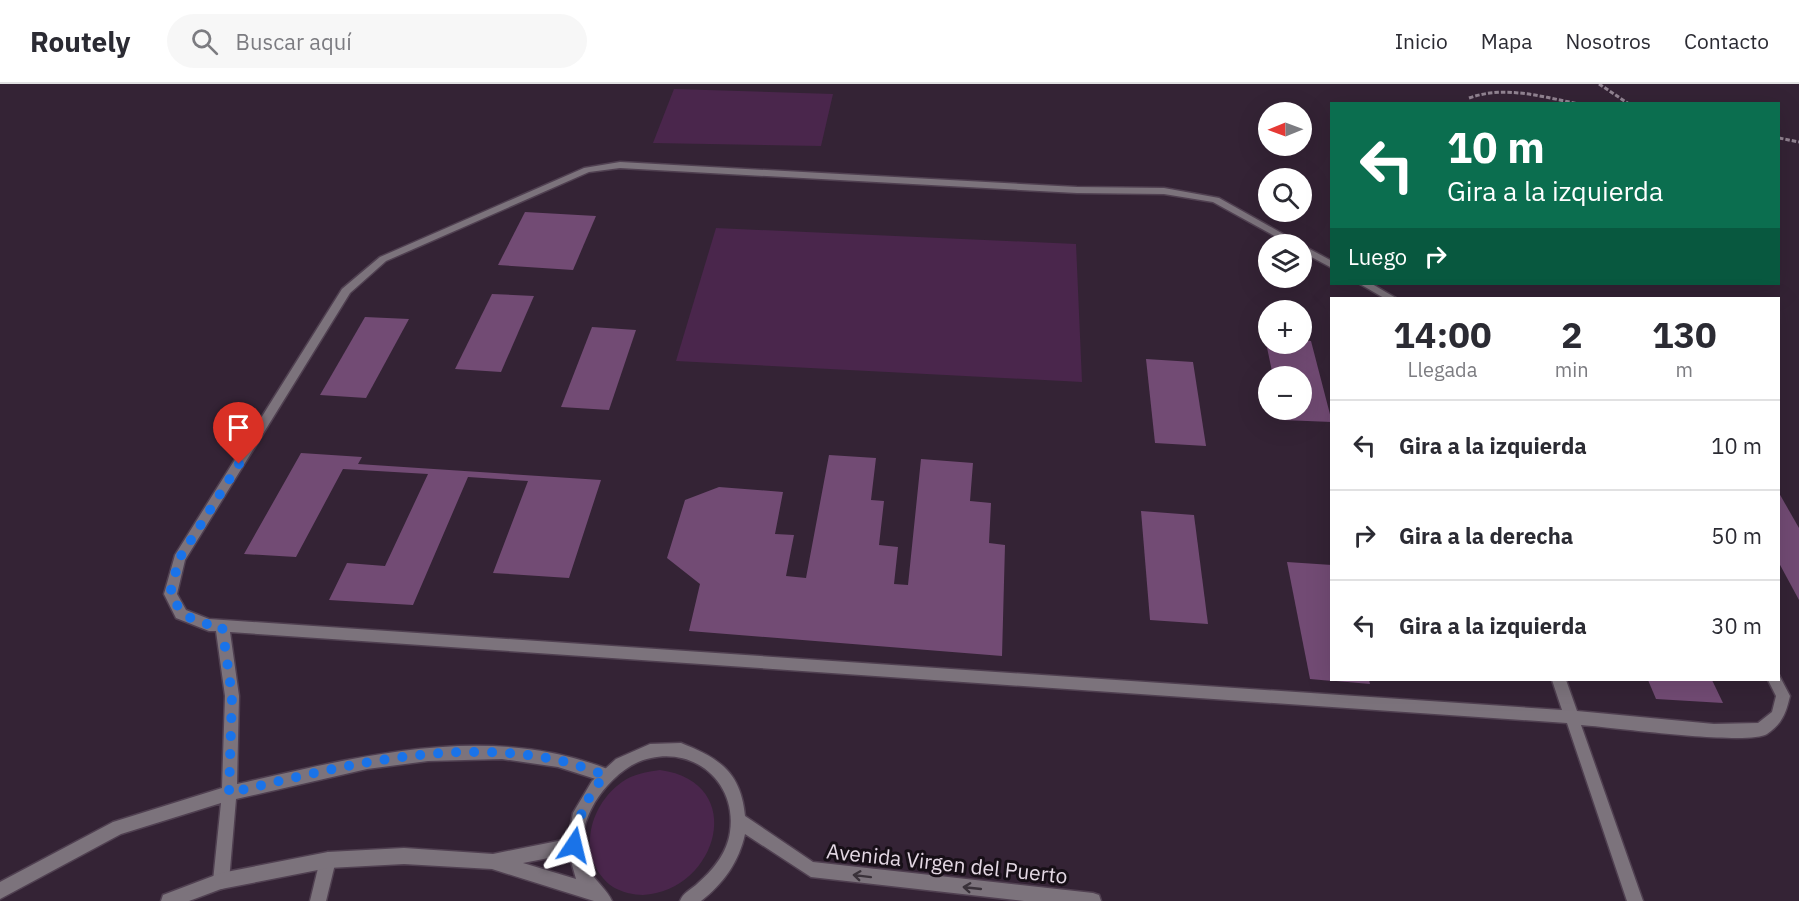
<!DOCTYPE html>
<html lang="es">
<head>
<meta charset="utf-8">
<style>
  :root { --surface:#fff; --page:#f7f7f7; --text:#2b2b33; --muted:#7c7c81; --line:#e1e1e2 }
  body { margin:0; font-family:"IBM Plex Sans",sans-serif; background:var(--page); color:var(--text); height:100vh; display:flex; flex-direction:column; font-size:22px; white-space:nowrap }
  * { box-sizing:border-box; margin:0 }
  p { font-size:20px; color:var(--muted) }
  .icon { flex:none; width:33px; height:33px; fill:none; stroke:currentColor; stroke-width:2; stroke-linecap:round; stroke-linejoin:round }
  .map { position:relative; flex:1; overflow:hidden }
  .sheet { position:absolute; left:1330px; top:213px; width:450px; height:384px; display:flex; flex-direction:column; background:var(--surface); border-radius:0px; box-shadow:0 6px 24px #0002 }
  .sheet>* { flex:none }
  .banner { position:absolute; left:1330px; top:18px; width:450px; height:183px; border-radius:0px; box-shadow:0 6px 24px #0002; background:#0b6e4f; color:#fff; overflow:hidden }
  .needle { width:39px; rotate:269deg }
  .controls { position:absolute; left:1258px; top:18px; display:grid; gap:12px }
  .controls a { display:grid; place-items:center; width:54px; height:54px; border-radius:50%; background:var(--surface); box-shadow:0 6px 24px #0002; font-size:30px }
  .pin { position:absolute; display:grid; place-items:center; width:51px; height:51px; color:#fff; margin:-62px -26px; border-radius:50% 50% 50% 0; rotate:-45deg; box-shadow:0 0 6px #0007 }
  .pin .icon { rotate:45deg }
  .me { position:absolute; width:66px; margin:-33px; rotate:10deg; stroke-linejoin:round; filter:drop-shadow(0 0 4px #0008) }
  .turn { display:flex; align-items:center; gap:21px; height:126px; padding:0 18px; font-size:27px }
  .turn .icon { width:78px; height:78px; stroke-width:2.5 }
  .turn b { display:block; font-size:42px; line-height:51px }
  .then { display:flex; align-items:center; height:57px; padding:0 18px; background:#0003; gap:12px; font-size:22px }
  .eta { display:flex; justify-content:space-evenly; align-items:center; height:102px; text-align:center }
  .eta b { font-size:36px; font-weight:700; line-height:42px }
  ul { padding:0; list-style:none }
  li { display:flex; align-items:center; gap:18px; height:90px; padding:0 18px; border-top:2px solid var(--line) }
  li div { flex:1 }
  li b { display:block; font-size:22px }
  li em { font-style:normal }
  header { display:flex; align-items:center; gap:36px; box-sizing:border-box; height:84px; padding:0 30px; background:var(--surface); border-bottom:2px solid var(--line) }
  header strong { font-size:28px }
  nav { display:flex; gap:33px; margin-inline-start:auto; font-size:21px }
  .search { width:420px; height:54px; background:var(--page); display:flex; align-items:center; gap:15px; box-sizing:border-box; padding:0 21px; border-radius:33px; color:var(--muted); font-size:22px }
  .map>svg:first-child { display:block }
  .green { fill:#4a264c }
  .building { fill:#724b74 }
  .lines { fill:none; stroke-linecap:round; stroke-linejoin:round }
  .lane-casing { stroke:#504051; stroke-width:3 }
  .street-casing { stroke:#504051; stroke-width:3 }
  .path { stroke:#918391; stroke-width:3; stroke-dasharray:4.5 2; stroke-linecap:butt }
  .lane { fill:#7c737c; fill-rule:evenodd }
  .street { fill:#7c737c; fill-rule:evenodd }
  .oneway { stroke:#3a323a }
  .route { stroke:#1a73e8; stroke-width:10; stroke-dasharray:0 18 }
  .labels { text-anchor:middle; stroke-width:6; stroke-linejoin:round; paint-order:stroke }
  .near-street-label { font-size:21px; fill:#e4d8e4; stroke:#170f17 }
</style>
</head>
<body>
<header>
<strong>Routely</strong>
<div class="search"><svg class="icon" aria-label="search" viewBox="0 0 24 24"><circle cx="10" cy="10" r="6"/><path d="M15 15l6 6"/></svg>Buscar aquí</div>
<nav><a>Inicio</a><a>Mapa</a><a>Nosotros</a><a>Contacto</a></nav>
</header>
<div class="map">
<svg width="1799" height="817" viewBox="0 0 1799 817">
  <rect width="100%" height="100%" fill="#342335"/>
  <g class="green">
    <path d="M674 5 833 10 821 62 653 59Z"/>
    <path d="M716 144 1076 160 1082 298 676 277Z"/>
    <path d="M660 686C749 698 718 807 643 811 634 811 621 808 613 803 576 776 587 723 622 698 633 690 647 688 660 686Z"/>
  </g>
  <g class="building">
    <path d="M525 128 596 132 573 186 498 181Z"/>
    <path d="M492 210 534 212 501 288 455 285Z"/>
    <path d="M365 233 409 235 366 314 320 311Z"/>
    <path d="M592 243 636 246 609 326 561 323Z"/>
    <path d="M1265 254H1269V260H1302V256L1311 257 1332 338 1282 336 1280 326H1302V292H1273Z"/>
    <path d="M1146 275 1193 278 1206 362 1155 359Z"/>
    <path d="M301 369 362 373 358 380 601 396 569 494 493 489 528 397 468 393 413 521 329 516 347 479 385 482 428 390 343 385 296 473 244 470Z"/>
    <path d="M829 371 876 374 871 416 884 417 879 461 898 463 894 500 908 501 921 375 973 379 970 417 991 419 989 459 1005 461 1002 572 689 547 700 500 667 474 685 416 719 403 783 408 775 450 794 451 786 492 806 494Z"/>
    <path d="M1779 409 1799 444V516L1779 479Z"/>
    <path d="M1141 427 1194 431 1208 540 1150 536Z"/>
    <path d="M1287 478 1332 481V597L1310 595Z"/>
    <path d="M1336 596H1369L1370 600 1336 597Z"/>
    <path d="M1648 596H1712L1723 619 1656 615Z"/>
  </g>
  <g class="lines">
    <defs>
      <g id="lane">
        <path d="M620 78 1077 103 1164 104 1219 114 1301 160H1289L1213 118 1164 110 1077 109 620 84 589 88 386 177 350 209 185 476 177 510 186 526 209 535 1562 626 1552 596H1566L1577 627 1714 640 1758 639 1772 628 1776 612 1768 596H1779V591L1790 612C1786 629 1782 640 1767 650 1748 662 1611 643 1581 641L1643 817H1627L1567 639 230 548 239 612 237 700C359 673 488 637 610 686L612 691 610 696 605 698 558 683 502 675 428 677 367 685 236 715 229 797 227 803 221 805 215 803 213 797 221 719 121 750 0 815V798L113 738 222 704 225 612 216 547H209L176 534 164 510 175 471 342 205 380 173 584 84Z"/>
        <path d="M1302 161 1332 177V184L1302 168Z"/>
        <path d="M1360 200H1372L1396 214H1384Z"/>
        <path d="M328 768 333 771 336 776 326 817H310L320 776 323 771Z"/>
      </g>
      <path id="street" d="M681 659C719 674 741 688 745 732L813 778 1093 809 1099 811 1101 817H1024L811 793 745 750C739 778 723 800 701 817H680C683 809 690 806 696 801 712 787 727 770 730 748 737 701 698 664 651 674 628 678 607 699 595 718 588 730 581 747 583 762 583 769 586 782 590 788 597 798 607 806 612 817H594L492 785 404 780 328 784 221 805 189 817H161L163 811 221 789 328 768 404 764 493 770 568 755 573 729 592 697 616 675 650 660ZM569 770 576 795 523 779Z"/>
    </defs>
    <use href="#lane" class="lane-casing"/>
    <use href="#street" class="street-casing"/>
    <g class="path">
      <path d="M1599 0 1629 20"/>
      <path d="M1469 14C1505 1 1543 13 1579 20"/>
      <path d="M1779 54 1799 58"/>
    </g>
    <use href="#lane" class="lane"/>
    <use href="#street" class="street"/>
  </g>
  <defs><path id="oneway-shaft" d="M-6 0H5M1.5-3L5.5 0L1.5 3" fill="none" stroke-width="1.6" stroke-linecap="round" stroke-linejoin="round" transform="scale(1.5)"/></defs>
  <g class="oneway">
    <use href="#oneway-shaft" transform="translate(862 792) rotate(-173)"/>
    <use href="#oneway-shaft" transform="translate(972 804) rotate(-174)"/>
  </g>
  <g class="lines">
    <path class="route" d="M239 380 179 475 170 510C183 533 194 540 222 542L232 612 229 709C335 684 448 653 557 676 573 679 590 686 605 691 587 713 578 732 574 761"/>
  </g>
  <g class="labels">
    <g class="near-street-label">
      <text transform="translate(947 780) rotate(6)" y="7">Avenida Virgen del Puerto</text>
    </g>
  </g>
</svg>
<div class="controls">
<a><svg class="needle" viewBox="-14 -14 28 28"><path d="M0-13l5 13h-10z" fill="#e53935"/><path d="M0 13l5-13h-10z" fill="#7c7c81"/></svg></a>
<a><svg class="icon" aria-label="search" viewBox="0 0 24 24"><circle cx="10" cy="10" r="6"/><path d="M15 15l6 6"/></svg></a>
<a><svg class="icon" aria-label="layers" viewBox="0 0 24 24"><path d="M12 4l9 5-9 5-9-5zM3 14l9 5 9-5"/></svg></a>
<a>+</a>
<a>−</a>
</div>
<div class="pin" style="left:239px;top:380px;background:#d93025"><svg class="icon" aria-label="arrive" viewBox="0 0 24 24"><path d="M6 21V4h12l-3 4 3 4H6"/></svg></div>
<svg class="me" style="left:574px;top:761px" viewBox="-20 -20 40 40"><path d="M0-17L14 15 0 8-14 15z" fill="#1a73e8" stroke="#fff" stroke-width="4"/></svg>
<div class="banner">
<div class="turn"><svg class="icon" aria-label="left" viewBox="0 0 24 24"><path d="M17 20v-9H6M10 6l-5 5 5 5"/></svg><div><b>10 m</b>Gira a la izquierda</div></div>
<div class="then">Luego<svg class="icon" aria-label="right" viewBox="0 0 24 24"><path d="M7 20v-9h11M14 6l5 5-5 5"/></svg></div>
</div>
<section class="sheet">
<div class="eta">
<div><b>14:00</b><p>Llegada</p></div>
<div><b>2</b><p>min</p></div>
<div><b>130</b><p>m</p></div>
</div>
<ul>
<li><svg class="icon" aria-label="left" viewBox="0 0 24 24"><path d="M17 20v-9H6M10 6l-5 5 5 5"/></svg><div><b>Gira a la izquierda</b></div><em>10 m</em></li>
<li><svg class="icon" aria-label="right" viewBox="0 0 24 24"><path d="M7 20v-9h11M14 6l5 5-5 5"/></svg><div><b>Gira a la derecha</b></div><em>50 m</em></li>
<li><svg class="icon" aria-label="left" viewBox="0 0 24 24"><path d="M17 20v-9H6M10 6l-5 5 5 5"/></svg><div><b>Gira a la izquierda</b></div><em>30 m</em></li>
</ul>
</section>
</div>
</body>
</html>
